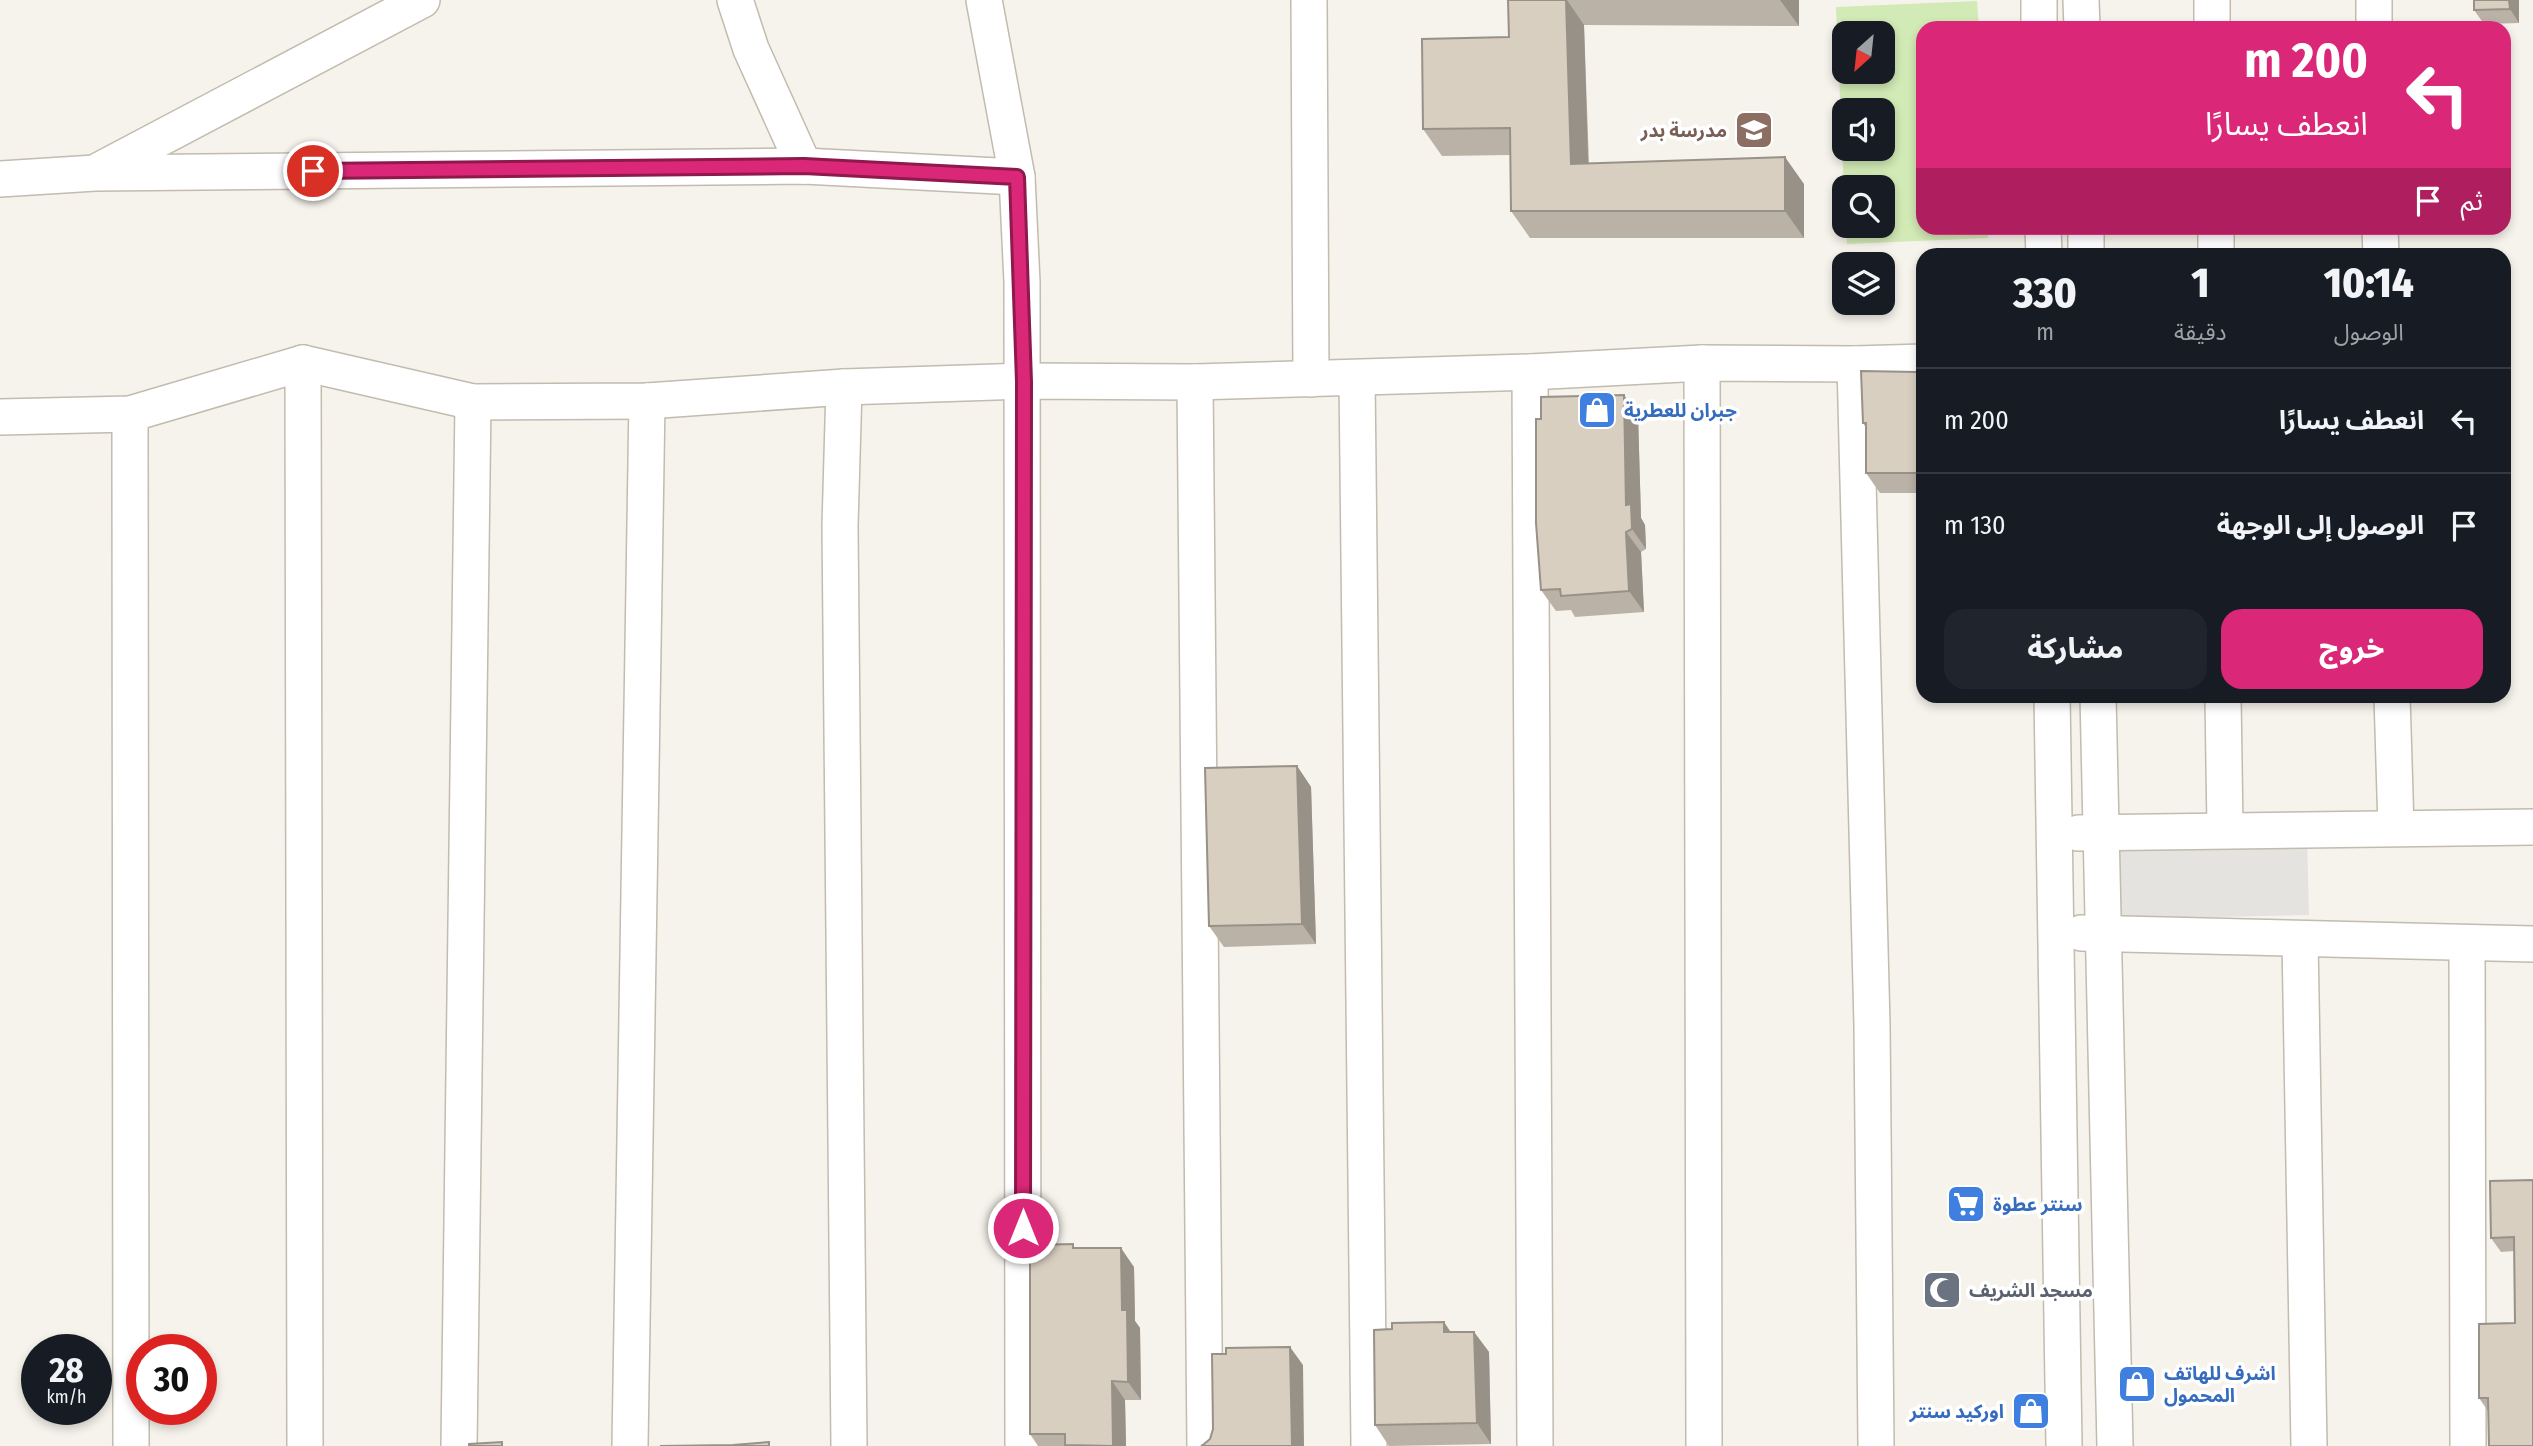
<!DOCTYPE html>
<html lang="ar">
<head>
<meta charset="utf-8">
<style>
  :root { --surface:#171b24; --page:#20242c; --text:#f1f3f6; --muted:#9ea1a6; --line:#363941; --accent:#db2777 }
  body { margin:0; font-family:"Fira Sans Condensed","Noto Sans Arabic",sans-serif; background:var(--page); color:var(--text); direction:rtl; height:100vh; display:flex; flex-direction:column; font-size:26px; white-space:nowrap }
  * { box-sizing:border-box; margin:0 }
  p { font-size:23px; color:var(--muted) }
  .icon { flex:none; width:38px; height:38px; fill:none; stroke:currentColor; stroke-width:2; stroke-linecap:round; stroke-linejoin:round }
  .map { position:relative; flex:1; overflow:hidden; direction:ltr }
  .sheet { position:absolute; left:1916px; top:248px; width:595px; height:455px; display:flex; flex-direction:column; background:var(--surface); border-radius:21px; box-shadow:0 4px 10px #0003; direction:rtl }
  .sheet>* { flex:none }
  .guide { position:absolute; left:1916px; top:21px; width:595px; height:214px; border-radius:21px; box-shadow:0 4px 10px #0003; direction:rtl; background:#db2777; color:#fff; overflow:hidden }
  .needle { width:46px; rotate:207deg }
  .controls { position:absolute; left:1832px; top:21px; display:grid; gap:14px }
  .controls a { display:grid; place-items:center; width:63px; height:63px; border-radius:14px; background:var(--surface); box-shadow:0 4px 10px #0003; font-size:35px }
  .speed { position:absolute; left:21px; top:1334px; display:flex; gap:14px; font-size:35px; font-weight:700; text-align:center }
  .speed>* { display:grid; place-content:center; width:91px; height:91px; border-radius:50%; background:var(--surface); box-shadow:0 4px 10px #0003; line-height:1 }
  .speed small { font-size:18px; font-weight:400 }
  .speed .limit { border:10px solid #d22; background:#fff; color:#111 }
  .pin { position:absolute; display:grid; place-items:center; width:60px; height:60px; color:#fff; margin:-30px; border:4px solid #fff; border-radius:50%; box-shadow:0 2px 7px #0007 }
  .me { position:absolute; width:77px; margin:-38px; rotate:0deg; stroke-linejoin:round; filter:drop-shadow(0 0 5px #0008) }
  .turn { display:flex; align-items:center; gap:24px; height:147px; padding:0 28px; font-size:32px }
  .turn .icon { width:91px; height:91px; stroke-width:2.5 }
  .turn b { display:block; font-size:49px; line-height:60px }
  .then { display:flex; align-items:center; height:66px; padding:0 28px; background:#0003; gap:14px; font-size:26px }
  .eta { display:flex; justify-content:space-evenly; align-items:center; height:119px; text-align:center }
  .eta b { font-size:42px; font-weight:800; line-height:49px }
  .action { display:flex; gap:14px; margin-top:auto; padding:14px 28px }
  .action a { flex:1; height:80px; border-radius:21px; background:var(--accent); color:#fff; font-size:28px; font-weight:800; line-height:80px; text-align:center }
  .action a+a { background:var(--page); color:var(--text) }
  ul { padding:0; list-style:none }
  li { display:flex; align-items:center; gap:21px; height:105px; padding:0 28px; border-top:2px solid var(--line) }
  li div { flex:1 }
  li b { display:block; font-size:26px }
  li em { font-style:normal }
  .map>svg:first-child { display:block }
  .green { fill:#d2eab5; fill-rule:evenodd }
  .parking { fill:#e5e3e0 }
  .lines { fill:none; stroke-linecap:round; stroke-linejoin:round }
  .minor-casing { stroke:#c2bbae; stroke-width:38 }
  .minor { stroke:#fff; stroke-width:35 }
  .wall { fill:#bab2a6 }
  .shaded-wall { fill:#979187 }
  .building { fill:#d8cfc1; stroke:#979187; stroke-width:2 }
  .route-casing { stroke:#8e194d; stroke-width:18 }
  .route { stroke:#db2777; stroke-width:12 }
  .labels { text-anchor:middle; stroke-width:7; stroke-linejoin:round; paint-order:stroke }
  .education-label { font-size:19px; font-weight:bold; fill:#785e54; stroke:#fff; text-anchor:end }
  .shop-label { font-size:19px; font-weight:bold; fill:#366cbe; stroke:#fff; text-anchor:start }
  .worship-label { font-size:19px; font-weight:bold; fill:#5b616d; stroke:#fff; text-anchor:start }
</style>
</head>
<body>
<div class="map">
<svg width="2533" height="1446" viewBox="0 0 2533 1446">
  <rect width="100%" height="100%" fill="#f6f3ec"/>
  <path class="green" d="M1977 1 1979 28H1923V228H1988V238L1847 244 1846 226H1883V187H1844V191L1836 7ZM1844 33H1883V72H1844ZM1844 110H1883V149H1844Z"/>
  <path class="parking" d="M2307 836 2309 915 2117 919 2115 839Z"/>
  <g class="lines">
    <defs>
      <g id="minor">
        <path d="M735 0 751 49 804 166"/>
        <path d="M984 0 1017 177 1022 282 1023 1446"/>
        <path d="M1309 0 1311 379"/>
        <path d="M2039 0V28"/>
        <path d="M2081 0 2082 28"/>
        <path d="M2212 0V28"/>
        <path d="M2374 0V28"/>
        <path d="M100 170 422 0"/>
        <path d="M0 179 95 173 804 166 1017 177"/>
        <path d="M2043 228 2044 256"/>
        <path d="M2086 228V256"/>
        <path d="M2216 228V256"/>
        <path d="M2380 228 2381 256"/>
        <path d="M303 363 305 1446"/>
        <path d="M1702 363 1704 1446"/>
        <path d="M1855 364 1872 1025 1876 1446"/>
        <path d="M1530 372 1535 1446"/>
        <path d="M1357 378 1369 1446"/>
        <path d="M1195 382 1205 1446"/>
        <path d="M844 387 840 526 849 1446"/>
        <path d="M130 414 131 1446"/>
        <path d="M0 417 130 414 303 363 473 402 647 401 844 387 1024 381 1195 382 1530 372 1702 363 1855 364 1923 362"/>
        <path d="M2052 696 2064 1446"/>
        <path d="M2098 696 2115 1446"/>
        <path d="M2223 696 2225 830"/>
        <path d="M2392 696 2396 828"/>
        <path d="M2078 833 2533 827"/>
        <path d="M2081 933 2533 944"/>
        <path d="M2300 940 2309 1446"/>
        <path d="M2467 944 2468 1446"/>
        <path d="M459 1446 473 402"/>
        <path d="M630 1446 647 401"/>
      </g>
    </defs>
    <use href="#minor" class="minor-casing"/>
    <use href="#minor" class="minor"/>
  </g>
  <g class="wall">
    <path d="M1508 0H1799V26L1584 25 1589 163 1804 184V238H1530L1511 211 1510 155 1442 156 1423 129 1509 37Z"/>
    <path d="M2474 0H2519V23L2484 24 2474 10Z"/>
    <path d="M1921 377 1923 378V493H1880L1866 473V428L1863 423Z"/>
    <path d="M1624 395 1638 415 1641 518 1645 525 1646 549 1641 552 1644 612 1575 617 1571 610 1556 611 1541 590V419Z"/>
    <path d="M1297 766 1311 787 1316 944 1224 947 1209 926Z"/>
    <path d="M2533 1180V1446L2488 1411 2479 1398 2515 1323 2514 1251 2501 1252 2491 1238Z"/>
    <path d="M1076 1248 1134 1267 1135 1321 1140 1328 1141 1400H1125L1126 1446H1038L1030 1434Z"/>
    <path d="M1444 1322 1450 1332H1474L1489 1352 1491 1444 1389 1446 1375 1425 1392 1329Z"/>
  </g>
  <g class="shaded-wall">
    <path d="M1566 0H1567L1584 25 1589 190 1571 164Z"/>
    <path d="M1780 0H1799V26Z"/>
    <path d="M2509 0H2519V23L2510 9Z"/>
    <path d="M1785 157 1804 184V238L1785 211Z"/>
    <path d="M1624 395 1638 415 1641 518 1645 525 1646 549 1632 529 1626 505Z"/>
    <path d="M1626 532 1641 552 1644 612 1629 591Z"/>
    <path d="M1297 766 1311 787 1316 944 1302 924Z"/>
    <path d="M1121 1248 1134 1267 1135 1321 1140 1328 1141 1400 1128 1382 1122 1310Z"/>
    <path d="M1444 1322 1458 1343 1444 1332Z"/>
    <path d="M1474 1332 1489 1352 1491 1444 1477 1423Z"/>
    <path d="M1290 1347 1303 1365 1304 1446H1292Z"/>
    <path d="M1112 1381 1125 1400 1126 1446H1113Z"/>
  </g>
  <g class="building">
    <path d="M1508 0H1566L1571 164 1785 157V211H1511L1510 128 1423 129 1422 39 1509 37Z"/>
    <path d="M2474 0H2509L2510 9 2474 10Z"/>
    <path d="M1861 371 1917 372V377L1923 378V473H1866V423H1863Z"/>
    <path d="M1624 395 1626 505 1631 504 1632 529 1626 532 1629 591 1561 596 1560 589 1541 590 1536 523V419H1541V397Z"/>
    <path d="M1297 766 1302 924 1209 926 1205 768Z"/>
    <path d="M2533 1180V1446H2489L2488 1398H2479V1324L2515 1323 2514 1237 2491 1238 2490 1181Z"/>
    <path d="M1073 1244V1248H1121L1122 1310H1127L1128 1382 1112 1381 1113 1446 1065 1445V1434H1030V1245Z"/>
    <path d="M1444 1322V1332H1474L1477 1423 1375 1425 1374 1330 1392 1329V1323Z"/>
    <path d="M1290 1347 1292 1446H1201L1203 1445 1210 1439 1213 1429 1212 1354H1226V1348Z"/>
    <path d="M502 1442V1446H469V1444Z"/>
    <path d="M769 1442V1446H660L733 1445Z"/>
  </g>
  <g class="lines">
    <defs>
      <path id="route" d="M313 171 804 166 1017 177 1024 382 1023 1228"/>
    </defs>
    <use href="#route" class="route-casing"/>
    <use href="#route" class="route"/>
  </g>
  <defs>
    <symbol id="school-square" viewBox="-11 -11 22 22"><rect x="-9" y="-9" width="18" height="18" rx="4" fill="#8d6e63" stroke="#fff"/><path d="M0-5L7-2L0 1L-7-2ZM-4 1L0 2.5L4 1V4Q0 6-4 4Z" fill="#fff"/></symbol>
    <symbol id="shop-square" viewBox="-11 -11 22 22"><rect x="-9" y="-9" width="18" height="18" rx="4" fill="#3f7fe0" stroke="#fff"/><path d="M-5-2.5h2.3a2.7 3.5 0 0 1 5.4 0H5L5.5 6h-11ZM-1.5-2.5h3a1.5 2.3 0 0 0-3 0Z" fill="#fff"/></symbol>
    <symbol id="supermarket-square" viewBox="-11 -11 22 22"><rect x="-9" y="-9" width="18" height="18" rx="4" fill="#3f7fe0" stroke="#fff"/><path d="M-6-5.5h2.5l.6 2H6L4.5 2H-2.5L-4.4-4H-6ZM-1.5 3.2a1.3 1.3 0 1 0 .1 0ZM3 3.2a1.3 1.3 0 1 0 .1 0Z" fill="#fff"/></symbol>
    <symbol id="mosque-square" viewBox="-11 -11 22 22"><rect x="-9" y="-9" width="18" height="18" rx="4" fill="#6b7280" stroke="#fff"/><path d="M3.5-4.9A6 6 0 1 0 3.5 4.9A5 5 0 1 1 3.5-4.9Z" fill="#fff"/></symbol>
  </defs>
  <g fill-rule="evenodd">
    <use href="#school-square" x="1732" y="108" width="44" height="44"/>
    <use href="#shop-square" x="1575" y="388" width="44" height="44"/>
    <use href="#supermarket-square" x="1944" y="1182" width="44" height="44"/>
    <use href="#mosque-square" x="1920" y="1268" width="44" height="44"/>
    <use href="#shop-square" x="2115" y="1362" width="44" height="44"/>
    <use href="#shop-square" x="2009" y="1389" width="44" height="44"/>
  </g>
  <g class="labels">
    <g class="education-label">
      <text x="1727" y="137">مدرسة بدر</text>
    </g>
    <g class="shop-label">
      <text x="1624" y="417">جبران للعطرية</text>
      <text x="1993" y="1211">سنتر عطوة</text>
      <text x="2164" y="1380">اشرف للهاتف<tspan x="2164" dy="22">المحمول</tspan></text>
      <text x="2004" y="1418" text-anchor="end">اوركيد سنتر</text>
    </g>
    <g class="worship-label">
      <text x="1969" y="1297">مسجد الشريف</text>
    </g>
  </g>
</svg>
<div class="controls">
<a><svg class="needle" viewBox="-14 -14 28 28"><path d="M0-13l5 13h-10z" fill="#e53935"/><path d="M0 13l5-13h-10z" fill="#9ea1a6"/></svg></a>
<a><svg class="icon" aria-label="sound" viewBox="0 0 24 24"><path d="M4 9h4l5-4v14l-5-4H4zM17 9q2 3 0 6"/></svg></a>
<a><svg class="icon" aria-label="search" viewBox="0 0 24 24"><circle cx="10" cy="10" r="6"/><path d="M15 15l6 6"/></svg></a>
<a><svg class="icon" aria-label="layers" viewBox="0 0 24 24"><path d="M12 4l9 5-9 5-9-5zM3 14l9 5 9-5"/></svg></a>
</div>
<div class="speed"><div>28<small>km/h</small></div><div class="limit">30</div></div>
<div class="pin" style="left:313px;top:171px;background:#d93025"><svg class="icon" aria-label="arrive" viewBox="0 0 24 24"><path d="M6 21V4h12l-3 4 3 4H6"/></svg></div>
<svg class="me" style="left:1023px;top:1228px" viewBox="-20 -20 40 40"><circle r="17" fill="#db2777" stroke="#fff" stroke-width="3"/><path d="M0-11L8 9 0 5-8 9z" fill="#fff"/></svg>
<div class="guide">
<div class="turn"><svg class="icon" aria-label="left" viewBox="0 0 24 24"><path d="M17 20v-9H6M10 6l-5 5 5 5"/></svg><div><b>200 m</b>انعطف يسارًا</div></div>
<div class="then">ثم<svg class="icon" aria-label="arrive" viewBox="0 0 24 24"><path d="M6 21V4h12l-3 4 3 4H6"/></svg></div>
</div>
<section class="sheet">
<div class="eta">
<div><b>10:14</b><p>الوصول</p></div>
<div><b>1</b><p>دقيقة</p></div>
<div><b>330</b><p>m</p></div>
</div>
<ul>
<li><svg class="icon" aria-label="left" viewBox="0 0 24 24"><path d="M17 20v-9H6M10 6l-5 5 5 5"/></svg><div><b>انعطف يسارًا</b></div><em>200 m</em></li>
<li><svg class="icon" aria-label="arrive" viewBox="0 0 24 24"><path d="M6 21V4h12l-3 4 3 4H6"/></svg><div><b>الوصول إلى الوجهة</b></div><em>130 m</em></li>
</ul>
<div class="action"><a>خروج</a><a>مشاركة</a></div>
</section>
</div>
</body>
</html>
